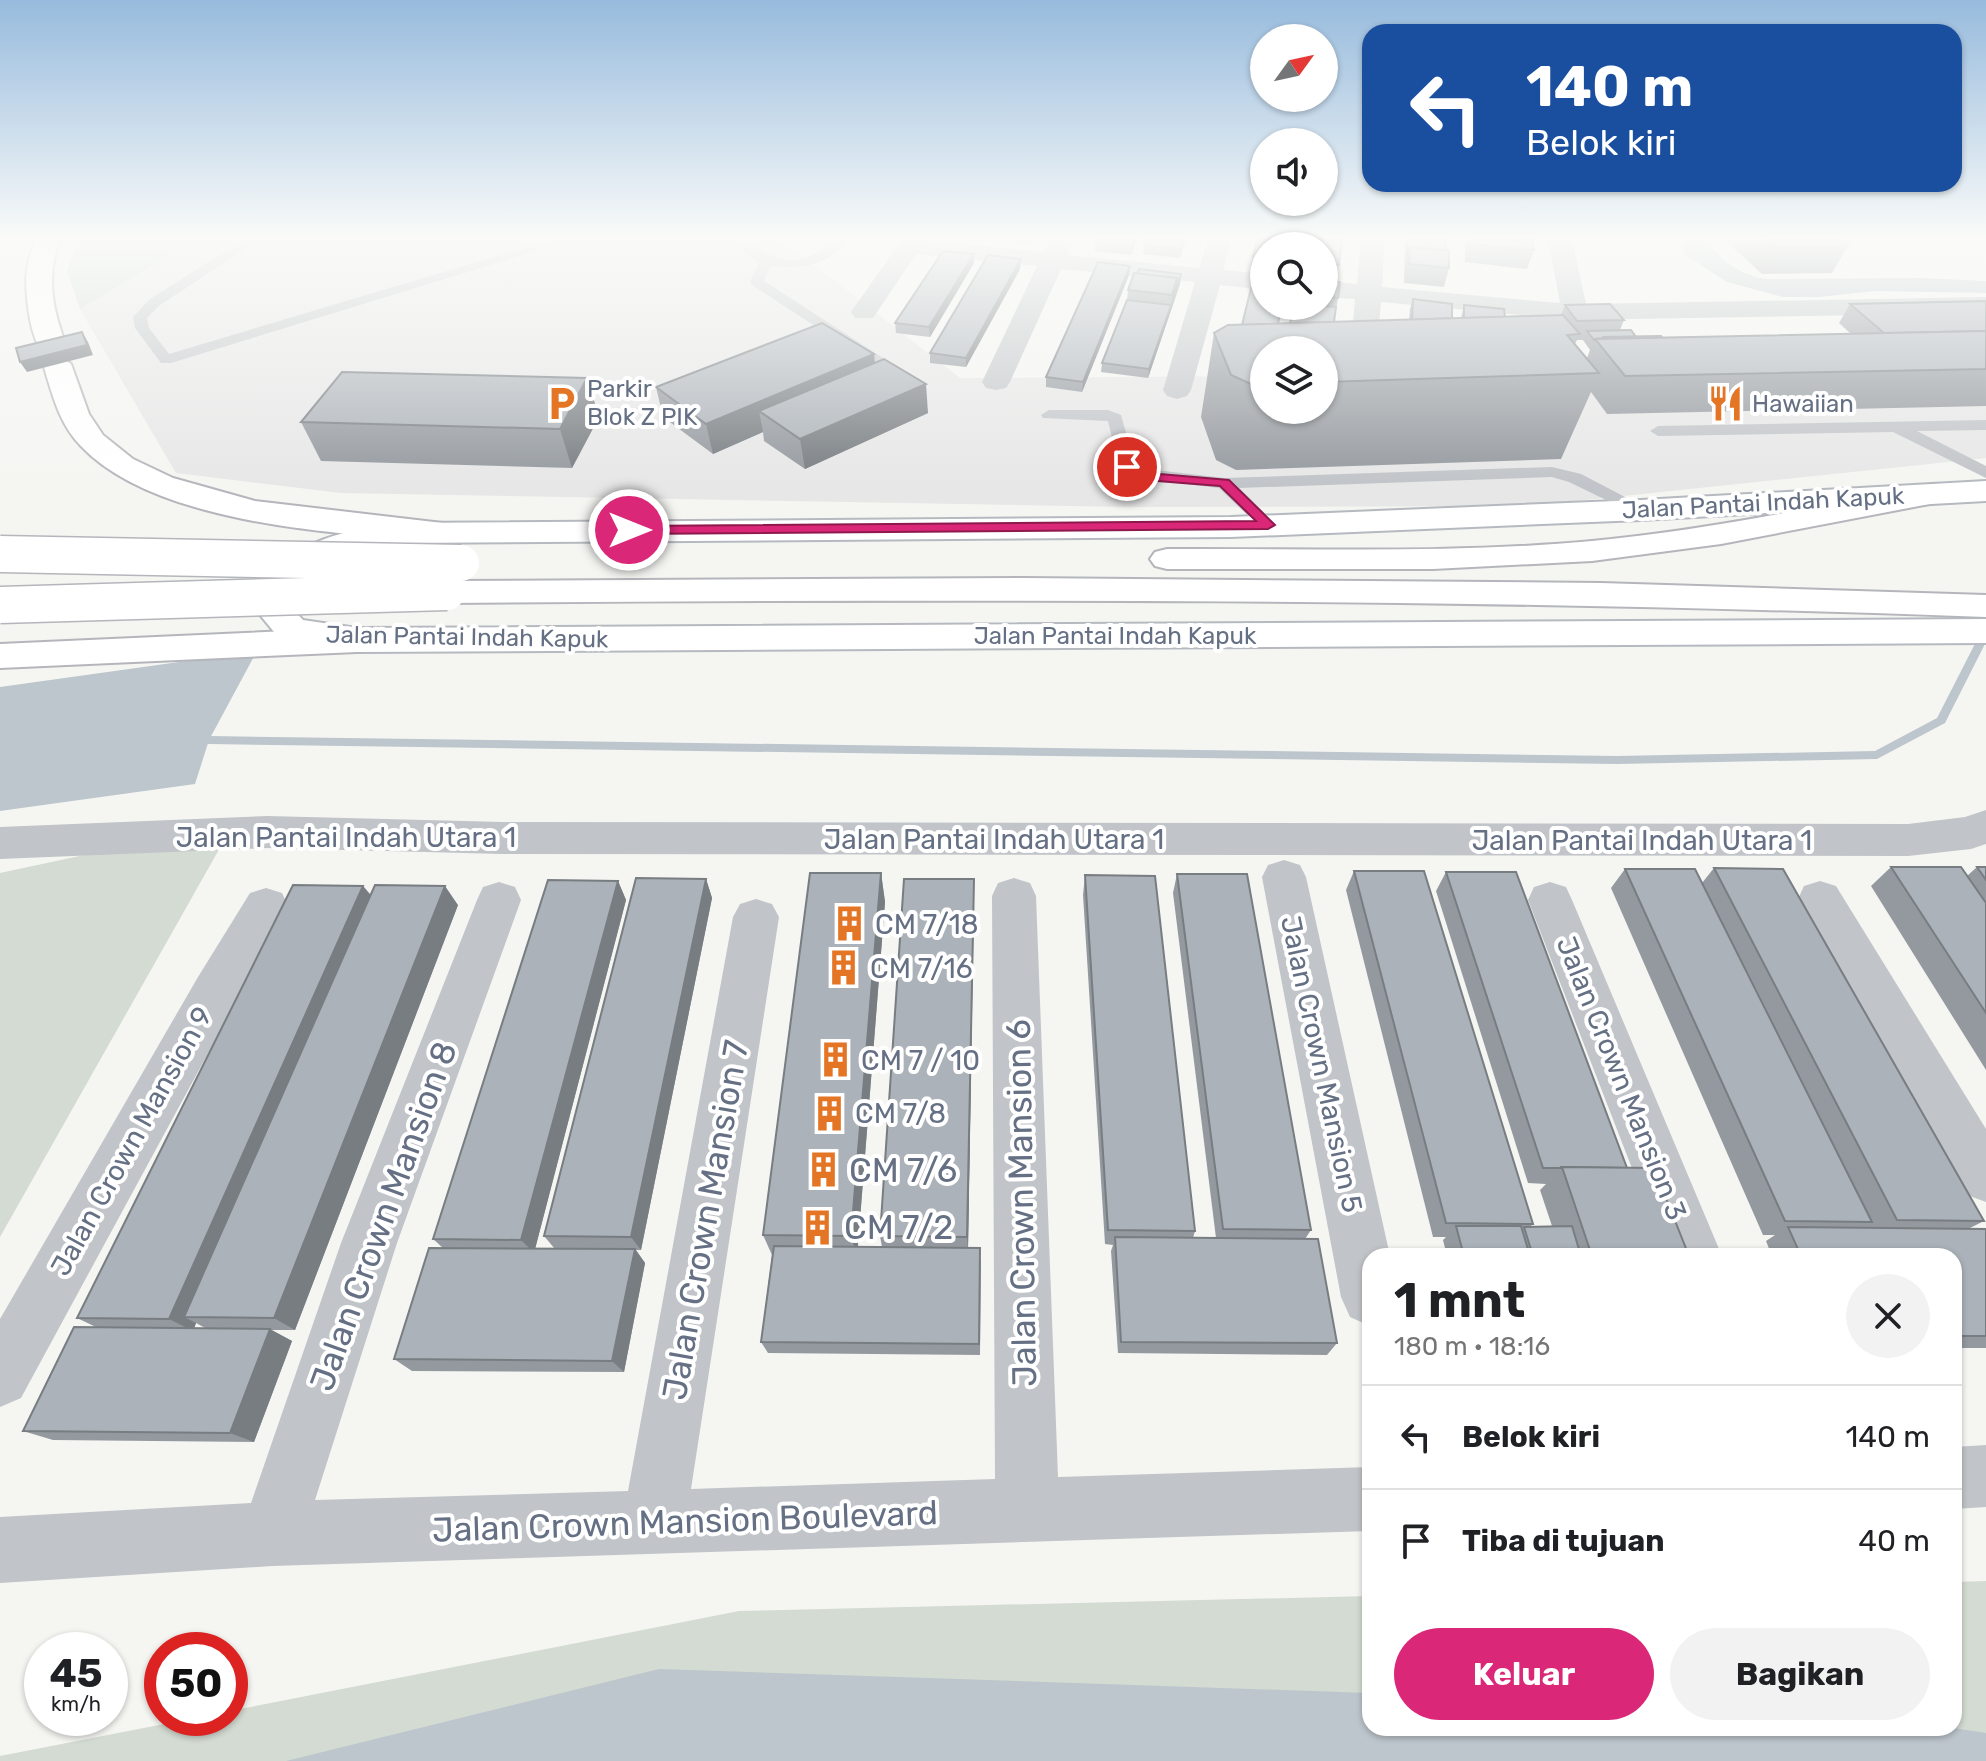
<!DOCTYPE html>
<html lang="id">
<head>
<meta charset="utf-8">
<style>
  :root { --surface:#fff; --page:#f2f2f2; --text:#202124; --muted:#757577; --line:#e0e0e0; --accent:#db2777 }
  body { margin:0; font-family:Rubik,sans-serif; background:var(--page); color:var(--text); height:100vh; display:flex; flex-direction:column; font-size:30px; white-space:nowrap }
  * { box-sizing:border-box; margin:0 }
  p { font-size:26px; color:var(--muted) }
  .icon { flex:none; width:44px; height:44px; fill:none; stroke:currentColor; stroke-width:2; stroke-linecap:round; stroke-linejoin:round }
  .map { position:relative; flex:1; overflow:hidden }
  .side { position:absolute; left:1362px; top:1248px; width:600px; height:488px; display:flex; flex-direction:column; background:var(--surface); border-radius:24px; box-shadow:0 2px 6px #0004 }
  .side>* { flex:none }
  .guide { position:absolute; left:1362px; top:24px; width:600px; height:168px; border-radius:24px; box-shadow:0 2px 6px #0004; background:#1a4fa0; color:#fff; overflow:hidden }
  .needle { width:52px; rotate:57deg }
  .controls { position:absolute; left:1250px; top:24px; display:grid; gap:16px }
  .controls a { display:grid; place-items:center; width:88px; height:88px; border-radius:50%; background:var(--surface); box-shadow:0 2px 6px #0004; font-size:40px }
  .speed { position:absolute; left:24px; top:1632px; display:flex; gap:16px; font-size:40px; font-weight:700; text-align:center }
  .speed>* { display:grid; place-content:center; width:104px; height:104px; border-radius:50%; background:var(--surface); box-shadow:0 2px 6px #0004; line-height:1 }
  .speed small { font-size:20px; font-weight:400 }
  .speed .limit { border:12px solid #d22; background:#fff; color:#111 }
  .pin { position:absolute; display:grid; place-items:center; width:68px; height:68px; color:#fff; margin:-34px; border:4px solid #fff; border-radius:50%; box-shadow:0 2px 8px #0007 }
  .me { position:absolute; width:88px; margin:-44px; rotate:90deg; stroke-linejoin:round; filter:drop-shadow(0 0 6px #0008) }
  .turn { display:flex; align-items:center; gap:28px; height:168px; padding:0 32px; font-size:36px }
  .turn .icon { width:104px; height:104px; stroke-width:2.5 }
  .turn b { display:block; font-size:56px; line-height:68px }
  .round { display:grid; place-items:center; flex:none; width:84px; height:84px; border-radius:42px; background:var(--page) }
  .head { display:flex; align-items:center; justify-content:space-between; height:136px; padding:0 32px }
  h1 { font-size:48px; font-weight:700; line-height:60px }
  .button { display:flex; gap:16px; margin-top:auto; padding:16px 32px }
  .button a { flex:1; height:92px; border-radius:48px; background:var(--accent); color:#fff; font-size:32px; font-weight:700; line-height:92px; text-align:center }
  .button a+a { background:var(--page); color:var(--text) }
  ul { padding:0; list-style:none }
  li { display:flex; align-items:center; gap:24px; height:104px; padding:0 32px; border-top:2px solid var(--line) }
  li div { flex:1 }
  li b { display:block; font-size:30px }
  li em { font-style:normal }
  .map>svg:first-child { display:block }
  .built { fill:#e6e7e6 }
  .green { fill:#d4dbd2 }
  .water { fill:#bdc6cd }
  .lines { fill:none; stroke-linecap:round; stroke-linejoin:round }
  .stream { fill:#bdc6cd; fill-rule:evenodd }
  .secondary-casing { stroke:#b6b9bf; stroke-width:4 }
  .motorway-casing { stroke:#b4b6bb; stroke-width:4 }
  .service { fill:#c1c4c8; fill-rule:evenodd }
  .minor { fill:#c1c4c8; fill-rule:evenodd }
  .secondary { fill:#fff; fill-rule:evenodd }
  .motorway { fill:#fff; fill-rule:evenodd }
  .motorway-bridge-casing { stroke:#b4b6bb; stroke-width:39; stroke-linecap:butt }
  .motorway-bridge { stroke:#fff; stroke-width:36 }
  .wall { fill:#94999f; fill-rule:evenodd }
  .shaded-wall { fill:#787d82 }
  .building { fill:#acb2b9; stroke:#787d82; stroke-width:2 }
  .route { fill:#db2777; stroke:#8e194d; stroke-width:2 }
  .labels { text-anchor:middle; stroke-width:8; stroke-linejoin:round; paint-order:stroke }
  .far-poi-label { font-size:24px; fill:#657084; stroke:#fff; text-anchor:start }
  .far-street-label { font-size:24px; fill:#657084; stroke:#fff }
  .street-label { font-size:28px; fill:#657084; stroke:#fff }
  .poi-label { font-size:28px; fill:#657084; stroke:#fff; text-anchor:start }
  .near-poi-label { font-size:34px; fill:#657084; stroke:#fff; text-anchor:start }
  .near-street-label { font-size:34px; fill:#657084; stroke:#fff }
</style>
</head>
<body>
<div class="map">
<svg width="1986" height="1761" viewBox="0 0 1986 1761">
  <rect width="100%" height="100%" fill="#f5f6f2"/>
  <path class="built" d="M198 239H776L802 255 960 378 1264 376V410H1324L1986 363V458L1528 506 1127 507 341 493 176 473 80 309Z"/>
  <g class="green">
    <path d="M79 239H198L80 309 67 271Z"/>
    <path d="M234 823 0 1237V873Z"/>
    <path d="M1986 1581V1761H0V1756L195 1718H230V1711L739 1611 1370 1596V1728H1954V1582Z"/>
  </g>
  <g class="water">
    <path d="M1706 239C1721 261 1739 274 1765 279L1922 278 1986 281V293L1875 291 1819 297H1783L1727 282 1685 255 1680 239Z"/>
    <path d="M257 651 209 740 195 784 0 811V687Z"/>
    <path d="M659 1669 1370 1693V1728H1953L1986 1733V1761H286Z"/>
  </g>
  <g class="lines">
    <path class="stream" d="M1986 629V642L1945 723 1877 759 1617 764 209 744 196 746 191 742 192 739 209 736 1617 756 1875 751 1937 718 1981 632Z"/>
    <defs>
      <path id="secondary" d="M1986 481V501L1641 520 1231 537 403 543C356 549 305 556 292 608L303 620 357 628 1986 619V643L357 652 279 638 256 610C276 541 340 531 403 523L1231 517 1641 500Z"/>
      <g id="motorway">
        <path d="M36 239H60C45 278 53 312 68 350L61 357 71 364 89 414 103 435 133 459 173 478 255 501 451 524 455 531 451 538 439 541C336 534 155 524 81 446 59 424 52 393 43 364L50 357C30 352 24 288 27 270 28 259 32 249 36 239Z"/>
        <path d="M1934 484 1945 487 1950 494 1945 501 1721 544 1592 561 1433 569H1167L1155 566 1150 559 1155 552 1167 549C1309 548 1451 554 1592 541 1707 530 1821 506 1934 484Z"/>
        <path d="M1024 578 1601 583 1986 595V617C1473 598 960 599 447 603L435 600 430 592 435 584 447 581Z"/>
        <path d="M357 628 370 632 375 640 370 648 357 652 0 668V644Z"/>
      </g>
    </defs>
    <use href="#secondary" class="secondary-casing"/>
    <use href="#motorway" class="motorway-casing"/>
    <g class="service">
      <path d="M245 239H261L160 305 147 318 149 328 169 354 554 239H575L171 363H161L135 328 133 317 150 299Z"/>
      <path d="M724 239C751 239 762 259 790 260 820 260 826 239 849 239 829 266 803 269 771 266L764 281 903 371V377H893L752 285 750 282 759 263Z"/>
      <path d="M1049 410H1108L1121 415 1135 465 1139 468 1224 478 1552 467 1581 474 1650 510 1641 515 1635 514 1569 482 1552 477 1239 488 1277 525 1268 530 1262 529 1219 488 1128 477 1119 467 1108 421 1043 418 1041 415Z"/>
      <path d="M1986 420V430L1917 431 1986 466V478L1893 432 1658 436 1650 431 1658 426Z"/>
    </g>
    <g class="minor">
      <path d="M902 239 1044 252 1050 239H1074L1067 255 1199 268 1208 239H1232L1223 270 1264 274V290L1220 285 1191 390 1187 396 1177 399 1167 396 1163 390 1195 282 1061 269 1010 382 1006 388 996 390 986 388 982 382 1037 266 916 254 873 318H855L851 312Z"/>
      <path d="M1361 239H1385L1382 287 1560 303 1548 239H1572L1586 304 1986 297V313L1575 320 1381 302 1379 324 1375 330H1357L1353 324 1355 299 1324 297V281L1357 284Z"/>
      <path d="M1986 810V844L1971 849 1908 856 503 854 267 848 0 859V827L267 816 503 822 1908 824 1965 817Z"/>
      <path d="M1284 860 1300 865 1306 877 1390 1256H1370V1326L1350 1317 1341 1297 1262 877 1268 865Z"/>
      <path d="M1014 878 1030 883 1036 896 1058 1477 1370 1467V1531L272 1566 0 1583V1517L251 1503 341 1243 477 900 483 887 499 882 515 887 521 900 397 1243 315 1500 628 1491 733 917 740 904 756 899 772 904 779 917 691 1489 995 1479 992 896 998 883Z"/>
      <path d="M1820 881 1836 886 1986 1129V1202L1967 1195 1798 899 1804 886Z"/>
      <path d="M1550 882 1566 887 1572 900 1722 1256H1666L1528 900 1534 887Z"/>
      <path d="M266 888 282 893 288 906 21 1398 0 1407V1319L198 977 250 893Z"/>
      <path d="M1986 1445V1507L1954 1509V1447Z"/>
    </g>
    <use href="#secondary" class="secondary"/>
    <use href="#motorway" class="motorway"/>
    <defs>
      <g id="motorway-bridge">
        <path d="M0 554 461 563"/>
        <path d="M0 605 447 592"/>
      </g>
    </defs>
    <use href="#motorway-bridge" class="motorway-bridge-casing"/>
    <use href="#motorway-bridge" class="motorway-bridge"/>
  </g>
  <g class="wall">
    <path d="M997 240H1035L1032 244Z"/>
    <path d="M1096 240H1137L1131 255 1095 251Z"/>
    <path d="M1146 240H1186L1180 258 1143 254Z"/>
    <path d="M1257 240 1264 246V267L1251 266Z"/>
    <path d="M1405 240H1445L1446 251 1449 268 1444 287 1404 283Z"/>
    <path d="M1467 240H1532L1534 250 1527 269 1465 262V247Z"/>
    <path d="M1725 240H1840L1848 246 1832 273 1762 274Z"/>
    <path d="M1880 240H1946L1945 241 1883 242Z"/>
    <path d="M1324 246 1339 265 1337 274 1324 273Z"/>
    <path d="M974 263 930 337 896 333 895 323Z"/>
    <path d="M1130 266 1129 275 1082 392 1046 387V377Z"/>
    <path d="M1020 269 966 367 930 363V353Z"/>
    <path d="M1181 274 1180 284 1148 378 1101 372 1102 363 1127 300 1128 290Z"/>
    <path d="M1324 280 1338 298 1334 322 1409 320 1410 309 1413 299 1452 318H1461L1464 305 1505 317 1561 315 1565 305 1624 320 1620 330 1636 337H1662L1851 334 1839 323 1850 304 1986 301V406L1607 414 1591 392 1561 459 1236 470 1216 460 1201 417 1214 333 1278 324 1290 323 1324 306ZM1577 340H1583L1590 350 1587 358 1575 344ZM1264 350H1324V410H1264Z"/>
    <path d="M875 362 928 413 805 469 764 441 763 432 713 454 663 417 656 387Z"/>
    <path d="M587 378 599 417 572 468 321 461 301 422Z"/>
    <path d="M1891 867 1967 876 1977 867H1986V1070L1871 886Z"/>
    <path d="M1714 868 1984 1221 1968 1229H1986V1348H1954V1256H1772L1766 1241 1775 1235H1763L1611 888 1625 869 1702 883Z"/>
    <path d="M1354 871 1533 1224 1530 1227 1552 1226 1540 1190 1546 1184 1528 1183 1436 891 1446 872 1627 1168 1689 1256H1447L1443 1240 1446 1237H1433L1346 890Z"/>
    <path d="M881 873 885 902 858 1246 882 1247 880 1236 974 879 968 1247 981 1261 980 1355 768 1353 761 1342 772 1255 763 1235Z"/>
    <path d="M1177 874 1311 1230 1305 1239 1337 1343 1327 1355 1118 1353 1111 1251 1113 1245 1105 1244 1083 895 1085 875 1195 1231 1193 1238H1216L1173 893Z"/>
    <path d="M706 879 712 898 641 1250H636L645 1263 624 1372 412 1371 394 1359 443 1248 433 1239 618 881 626 900 535 1249H555L544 1236Z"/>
    <path d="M363 886 371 895 458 905 295 1330H271L292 1341 254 1442 53 1440 23 1431 98 1328 77 1318ZM196 1323 207 1329H194Z"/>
  </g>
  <g class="shaded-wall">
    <path d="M1134 240H1137L1131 255 1132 246Z"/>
    <path d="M974 254V263L930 337 929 327Z"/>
    <path d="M1021 259 1020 269 966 367V358Z"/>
    <path d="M1130 266 1129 275 1082 392 1083 382Z"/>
    <path d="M1181 274 1180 284 1148 378 1149 369 1171 305 1172 295 1177 278Z"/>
    <path d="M82 332 88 342 93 355 27 372 20 362Z"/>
    <path d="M874 354 877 383 759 411 763 432 713 454 706 424Z"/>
    <path d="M587 378 599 417 572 468 560 429Z"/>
    <path d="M926 384 928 413 805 469 800 439Z"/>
    <path d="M881 873 885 902 857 1256 851 1236Z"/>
    <path d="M706 879 712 898 641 1250 631 1237Z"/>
    <path d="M974 879V899L968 1251 967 1237Z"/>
    <path d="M618 881 626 900 534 1253 521 1240Z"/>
    <path d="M363 886 378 905 184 1317 196 1323 193 1331 169 1319Z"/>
    <path d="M445 886 458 905 295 1330 274 1318Z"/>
    <path d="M635 1249 645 1263 624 1372 612 1361Z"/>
    <path d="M270 1329 292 1341 254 1442 230 1433Z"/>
  </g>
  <g class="building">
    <path d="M1096 240H1134L1132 246 1095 242Z"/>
    <path d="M1146 240H1184L1181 249 1144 245Z"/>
    <path d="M1257 240H1295L1294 246H1264V258L1253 257Z"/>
    <path d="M1304 240H1342L1339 265 1324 263V246H1303Z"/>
    <path d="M1407 240H1445L1446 251 1410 247 1407 256Z"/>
    <path d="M1471 240H1532L1534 250 1471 244Z"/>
    <path d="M1768 240H1840L1848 246 1777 247Z"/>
    <path d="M1410 247 1449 251V268L1409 264Z"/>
    <path d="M943 251 974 254 929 327 895 323Z"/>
    <path d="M988 255 1021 259 966 358 930 353Z"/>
    <path d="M1098 262 1130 266 1083 382 1046 377Z"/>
    <path d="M1139 269 1181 274 1176 288 1177 278 1137 274Z"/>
    <path d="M1134 273 1177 278 1172 295 1128 290Z"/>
    <path d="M1324 280 1340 282 1338 298 1324 296Z"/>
    <path d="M1252 284 1264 286V306H1281L1278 324 1242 325Z"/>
    <path d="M1413 299 1452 304V318L1412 320Z"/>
    <path d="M1127 300 1171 305 1149 369 1102 363Z"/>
    <path d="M1986 301V331L1884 333 1850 304Z"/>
    <path d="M1610 304 1624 320 1577 321 1565 305Z"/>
    <path d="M1464 305 1504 309 1505 317 1464 318Z"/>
    <path d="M1294 306H1324L1336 307 1334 322 1290 323Z"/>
    <path d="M1563 315 1580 334 1567 335 1599 373 1324 382V350H1264V384L1253 385 1231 375 1214 333 1228 325Z"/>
    <path d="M822 323 874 354 706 424 656 387Z"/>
    <path d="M1631 330 1636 337H1604L1603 338 1595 339 1594 340 1587 331Z"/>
    <path d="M1986 331V369L1625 376 1595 339Z"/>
    <path d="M82 332 87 345 20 362 16 348Z"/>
    <path d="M1661 336 1662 337 1605 338 1604 337Z"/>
    <path d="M884 359 926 384 800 439 759 411Z"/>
    <path d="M342 372 587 378 560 429 301 422Z"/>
    <path d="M1891 867H1961L1986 903V1013Z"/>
    <path d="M1977 867H1986V880Z"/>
    <path d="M1714 868 1783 869 1984 1221 1897 1220Z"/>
    <path d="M1625 869H1695L1872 1222 1785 1221Z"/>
    <path d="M1354 871H1424L1533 1224 1446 1223Z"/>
    <path d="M1446 872H1516L1627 1168 1562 1167 1563 1168H1543Z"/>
    <path d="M810 873H881L851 1236 763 1235Z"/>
    <path d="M1177 874H1247L1311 1230 1223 1229Z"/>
    <path d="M1085 875 1155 876 1195 1231 1108 1230Z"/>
    <path d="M636 878 706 879 631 1237 544 1236Z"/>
    <path d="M904 879H974L967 1237 880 1236Z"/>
    <path d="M548 880 618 881 521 1240 433 1239Z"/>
    <path d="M293 885 363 886 169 1319 77 1318Z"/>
    <path d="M375 885 445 886 274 1318 184 1317Z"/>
    <path d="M1562 1167 1654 1168 1689 1256H1592Z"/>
    <path d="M1456 1226H1521L1530 1256H1464Z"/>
    <path d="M1572 1226 1581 1256H1533L1524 1227Z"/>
    <path d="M1788 1227 1986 1229V1336H1954V1256H1801Z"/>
    <path d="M1115 1237 1318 1239 1337 1343 1121 1342Z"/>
    <path d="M774 1246 980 1248 979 1344 761 1342Z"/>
    <path d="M429 1248 635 1249 612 1361 394 1359Z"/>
    <path d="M74 1327 270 1329 230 1433 23 1431Z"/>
  </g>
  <linearGradient id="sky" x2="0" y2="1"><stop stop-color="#97bbdd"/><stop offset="0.49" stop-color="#fafbf9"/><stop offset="1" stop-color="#fafbf9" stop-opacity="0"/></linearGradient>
  <rect width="1986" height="486" fill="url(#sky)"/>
  <path class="route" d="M1127 463 1148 473 1229 480 1275 525 1268 529 629 534 623 530 629 526 1256 521 1220 486 1145 480 1123 470 1121 467Z"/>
  <defs>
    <symbol id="parking-bare" viewBox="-9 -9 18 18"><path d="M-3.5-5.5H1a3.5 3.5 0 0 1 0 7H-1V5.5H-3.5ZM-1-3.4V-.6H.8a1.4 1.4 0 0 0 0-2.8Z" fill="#e47525" stroke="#fff" stroke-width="2.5" paint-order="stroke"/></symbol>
    <symbol id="restaurant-bare" viewBox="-9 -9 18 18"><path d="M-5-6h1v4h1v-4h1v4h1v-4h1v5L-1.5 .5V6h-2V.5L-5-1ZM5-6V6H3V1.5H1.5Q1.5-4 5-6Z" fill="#e47525" stroke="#fff" stroke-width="2.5" paint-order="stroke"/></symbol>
    <symbol id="building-bare" viewBox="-9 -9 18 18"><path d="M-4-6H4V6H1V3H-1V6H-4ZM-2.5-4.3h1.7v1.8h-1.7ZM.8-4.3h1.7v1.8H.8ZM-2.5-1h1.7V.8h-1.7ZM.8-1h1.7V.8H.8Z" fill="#e47525" stroke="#fff" stroke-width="2.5" paint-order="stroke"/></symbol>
  </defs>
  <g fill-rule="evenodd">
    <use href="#parking-bare" x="536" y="378" width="51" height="51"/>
    <use href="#restaurant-bare" x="1700" y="378" width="51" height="51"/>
    <use href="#building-bare" x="824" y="898" width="51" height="51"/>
    <use href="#building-bare" x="818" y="942" width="51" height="51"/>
    <use href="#building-bare" x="810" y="1034" width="51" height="51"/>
    <use href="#building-bare" x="804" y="1088" width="51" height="51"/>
    <use href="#building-bare" x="798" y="1144" width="51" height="51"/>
    <use href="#building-bare" x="792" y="1202" width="51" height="51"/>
  </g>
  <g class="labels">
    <g class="far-poi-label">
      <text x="587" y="397">Parkir<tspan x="587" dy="28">Blok Z PIK</tspan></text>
      <text x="1752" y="412">Hawaiian</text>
    </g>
    <g class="far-street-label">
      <text transform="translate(1763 503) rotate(-3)" y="8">Jalan Pantai Indah Kapuk</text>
      <text x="1115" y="644">Jalan Pantai Indah Kapuk</text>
      <text transform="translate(467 637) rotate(1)" y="8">Jalan Pantai Indah Kapuk</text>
    </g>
    <g class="street-label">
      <text x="346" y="847">Jalan Pantai Indah Utara 1</text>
      <text x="994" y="849">Jalan Pantai Indah Utara 1</text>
      <text x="1642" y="850">Jalan Pantai Indah Utara 1</text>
      <text transform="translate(1322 1064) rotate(78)" y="10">Jalan Crown Mansion 5</text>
      <text transform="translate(1622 1078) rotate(68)" y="10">Jalan Crown Mansion 3</text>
      <text transform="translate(131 1141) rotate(-61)" y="10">Jalan Crown Mansion 9</text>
    </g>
    <g class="poi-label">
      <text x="875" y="934">CM 7/18</text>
      <text x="870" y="978">CM 7/16</text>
      <text x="861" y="1070">CM 7 / 10</text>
      <text x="855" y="1123">CM 7/8</text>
    </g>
    <g class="near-poi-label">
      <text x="849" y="1182">CM 7/6</text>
      <text x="844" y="1239">CM 7/2</text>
    </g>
    <g class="near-street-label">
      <text transform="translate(1021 1203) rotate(-91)" y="12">Jalan Crown Mansion 6</text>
      <text transform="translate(383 1216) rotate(-70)" y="12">Jalan Crown Mansion 8</text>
      <text transform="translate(705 1220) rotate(-80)" y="12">Jalan Crown Mansion 7</text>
      <text transform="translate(685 1521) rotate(-2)" y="12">Jalan Crown Mansion Boulevard</text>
    </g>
  </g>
</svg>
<div class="controls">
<a><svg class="needle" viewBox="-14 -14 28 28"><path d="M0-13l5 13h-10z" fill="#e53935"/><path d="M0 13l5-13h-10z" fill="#757577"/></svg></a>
<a><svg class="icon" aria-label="sound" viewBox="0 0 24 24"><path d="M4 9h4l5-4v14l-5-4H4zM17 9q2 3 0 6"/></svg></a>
<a><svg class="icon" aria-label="search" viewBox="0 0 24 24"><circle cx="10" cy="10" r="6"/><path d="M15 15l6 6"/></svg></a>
<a><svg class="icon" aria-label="layers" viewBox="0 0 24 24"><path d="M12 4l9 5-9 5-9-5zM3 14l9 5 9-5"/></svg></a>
</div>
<div class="speed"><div>45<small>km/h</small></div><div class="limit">50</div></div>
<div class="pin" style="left:1127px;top:467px;background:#d93025"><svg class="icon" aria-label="arrive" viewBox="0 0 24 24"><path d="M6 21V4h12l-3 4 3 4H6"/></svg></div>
<svg class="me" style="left:629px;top:530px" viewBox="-20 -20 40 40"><circle r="17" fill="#db2777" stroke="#fff" stroke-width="3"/><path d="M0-11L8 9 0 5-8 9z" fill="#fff"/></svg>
<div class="guide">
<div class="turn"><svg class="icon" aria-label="left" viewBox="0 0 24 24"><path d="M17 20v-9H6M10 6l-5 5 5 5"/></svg><div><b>140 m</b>Belok kiri</div></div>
</div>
<section class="side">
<div class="head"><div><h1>1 mnt</h1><p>180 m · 18:16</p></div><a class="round"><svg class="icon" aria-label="close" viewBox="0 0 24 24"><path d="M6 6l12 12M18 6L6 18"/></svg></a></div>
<ul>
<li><svg class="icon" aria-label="left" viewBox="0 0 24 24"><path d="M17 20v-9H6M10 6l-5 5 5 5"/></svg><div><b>Belok kiri</b></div><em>140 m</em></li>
<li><svg class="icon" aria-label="arrive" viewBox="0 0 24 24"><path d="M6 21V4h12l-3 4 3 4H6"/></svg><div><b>Tiba di tujuan</b></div><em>40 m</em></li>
</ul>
<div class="button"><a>Keluar</a><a>Bagikan</a></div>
</section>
</div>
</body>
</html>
